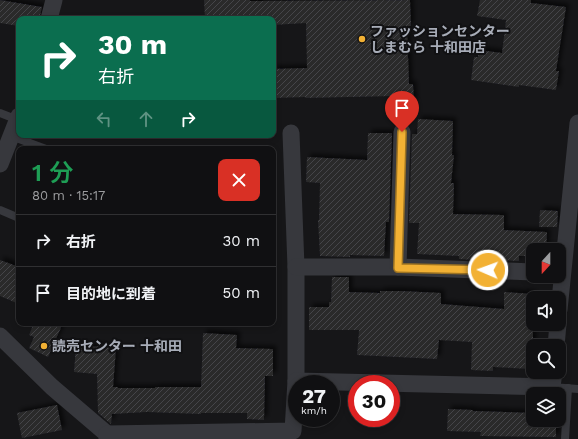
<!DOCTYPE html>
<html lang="ja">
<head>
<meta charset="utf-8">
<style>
  :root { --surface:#101012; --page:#1e1e20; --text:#f1f3f6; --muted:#9c9d9f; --line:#303032 }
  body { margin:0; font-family:"Work Sans","Noto Sans JP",sans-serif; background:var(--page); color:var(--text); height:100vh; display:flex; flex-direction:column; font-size:15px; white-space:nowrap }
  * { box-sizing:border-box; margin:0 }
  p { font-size:13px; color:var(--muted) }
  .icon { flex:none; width:22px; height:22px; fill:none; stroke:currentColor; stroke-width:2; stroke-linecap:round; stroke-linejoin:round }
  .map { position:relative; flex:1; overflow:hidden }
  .sheet { position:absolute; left:16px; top:146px; width:260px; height:180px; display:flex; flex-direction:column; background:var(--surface); border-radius:8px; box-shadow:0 2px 6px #0003,0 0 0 1px var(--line) }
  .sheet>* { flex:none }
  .top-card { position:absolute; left:16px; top:16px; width:260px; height:122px; border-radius:8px; box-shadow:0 2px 6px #0003,0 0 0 1px var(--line); background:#0b6e4f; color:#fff; overflow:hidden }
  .needle { width:26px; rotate:201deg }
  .buttons { position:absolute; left:526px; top:243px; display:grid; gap:8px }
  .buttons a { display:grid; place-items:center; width:40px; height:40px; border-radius:8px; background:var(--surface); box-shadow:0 2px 6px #0003,0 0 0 1px var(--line); font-size:20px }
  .speed { position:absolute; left:288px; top:375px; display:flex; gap:8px; font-size:20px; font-weight:700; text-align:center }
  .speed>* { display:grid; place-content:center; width:52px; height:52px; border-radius:50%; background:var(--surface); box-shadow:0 2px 6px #0003,0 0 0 1px var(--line); line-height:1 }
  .speed small { font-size:10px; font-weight:400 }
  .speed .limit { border:6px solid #d22; background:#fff; color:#111 }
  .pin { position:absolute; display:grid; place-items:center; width:34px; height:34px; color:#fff; margin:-41px -17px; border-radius:50% 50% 50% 0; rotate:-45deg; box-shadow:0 0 4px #0007 }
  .pin .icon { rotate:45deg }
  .me { position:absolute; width:44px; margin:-22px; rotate:272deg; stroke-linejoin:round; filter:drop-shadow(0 0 3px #0008) }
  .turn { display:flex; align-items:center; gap:14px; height:84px; padding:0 16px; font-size:18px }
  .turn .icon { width:52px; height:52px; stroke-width:2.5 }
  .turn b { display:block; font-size:28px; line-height:34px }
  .lanes { display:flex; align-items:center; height:38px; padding:0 16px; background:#0003; justify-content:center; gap:20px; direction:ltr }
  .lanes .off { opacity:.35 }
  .round { display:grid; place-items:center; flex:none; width:42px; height:42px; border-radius:8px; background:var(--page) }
  .overview { display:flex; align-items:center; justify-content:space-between; height:68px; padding:0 16px }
  h1 { font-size:24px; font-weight:600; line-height:30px; color:#1e9e55 }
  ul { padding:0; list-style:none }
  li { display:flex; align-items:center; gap:12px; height:52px; padding:0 16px; border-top:1px solid var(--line) }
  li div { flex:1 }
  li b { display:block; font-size:15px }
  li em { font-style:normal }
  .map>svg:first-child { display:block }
  .building { fill:url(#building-hatch); filter:url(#shadow) }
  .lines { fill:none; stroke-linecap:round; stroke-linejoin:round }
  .service { stroke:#37383d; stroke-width:8 }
  .minor { stroke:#37383d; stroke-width:17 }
  .route-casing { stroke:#9d7322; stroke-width:10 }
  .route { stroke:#f2b134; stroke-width:7 }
  .poi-dot { fill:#f2b134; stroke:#111113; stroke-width:1.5 }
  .labels { text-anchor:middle; stroke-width:4; stroke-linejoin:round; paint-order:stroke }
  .poi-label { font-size:14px; font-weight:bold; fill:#a8adb8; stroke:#111113; text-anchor:start }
</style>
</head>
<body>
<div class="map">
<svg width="578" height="439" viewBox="0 0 578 439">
  <defs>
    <pattern id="building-hatch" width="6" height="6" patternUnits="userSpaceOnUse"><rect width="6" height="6" fill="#29292c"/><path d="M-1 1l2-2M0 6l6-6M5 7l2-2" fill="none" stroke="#454548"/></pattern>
    <filter id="shadow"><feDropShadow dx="3.5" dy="-3.5" stdDeviation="2" flood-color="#0009"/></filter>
  </defs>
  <rect width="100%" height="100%" fill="#161618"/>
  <g class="building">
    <path d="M0 0 42 7 39 19H19V26L0 23Z"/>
    <path d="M204 0H250V1L410 0 411 26H407L409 84H413L414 102 395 103V96L305 98 306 97 273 98V69L307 68 306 23 273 25V19H205Z"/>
    <path d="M480 0H531V3L566 7 556 71H559L556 90 519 85V87L471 80 474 57H478L479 50 502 53 506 20 477 16Z"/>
    <path d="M418 119 453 121 452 155H454L451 183H454L453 214 504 215V230L547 232 546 250H533V256H519V261L474 259V260L459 259V256L417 254 419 223H409L412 134H417Z"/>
    <path d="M368 133H392L389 222H386L384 256 350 255V257L320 256 318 220H319L320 183 306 182 307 157 367 160Z"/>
    <path d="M540 210 558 211 557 227H539Z"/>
    <path d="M0 260 19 267V304L0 296Z"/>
    <path d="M332 277H349V292L380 293V291H401L441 293V304L504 309V292L533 294V340L531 369 493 367V371L471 370 472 342 439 340 437 359 357 355 359 330H309V307H329V302H331Z"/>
    <path d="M34 323H63L48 357 29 348 34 337 29 335Z"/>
    <path d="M203 333 237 335 236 348 273 349V376H265L264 420 247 419V413H201V414L147 412 112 414 111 424 98 413 97 374 74 372 76 345 116 348 113 387H118V388H155V387H201Z"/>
    <path d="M57 405 62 430 22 438 17 413Z"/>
    <path d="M448 409 473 410V411L533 413V420H556V437L480 436 481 432 447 431Z"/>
  </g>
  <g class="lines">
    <g class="service">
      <path d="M0 113 18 120"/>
      <path d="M11 136 46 149"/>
      <path d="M0 210 19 218"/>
      <path d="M552 387 578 389"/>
      <path d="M565 439 568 388"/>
    </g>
    <g class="minor">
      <path d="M49 19 54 0"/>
      <path d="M291 133 296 267V381"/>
      <path d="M0 164 19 116"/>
      <path d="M296 267H398L533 272"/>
      <path d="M398 267 402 132"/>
      <path d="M559 310 578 123"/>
      <path d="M0 336 52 387 107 434V439"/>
      <path d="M556 346 558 324"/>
      <path d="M107 434 293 431 296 381 552 387 554 372"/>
    </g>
  </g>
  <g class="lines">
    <defs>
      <path id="route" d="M402 132 398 268 488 270"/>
    </defs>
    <use href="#route" class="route-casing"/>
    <use href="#route" class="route"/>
  </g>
  <g class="poi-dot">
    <circle cx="362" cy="39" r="4"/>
    <circle cx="44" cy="346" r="4"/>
  </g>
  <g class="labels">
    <g class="poi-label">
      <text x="370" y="36">ファッションセンター<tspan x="370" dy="16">しまむら 十和田店</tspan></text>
      <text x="52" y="351">読売センター 十和田</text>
    </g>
  </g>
</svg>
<div class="buttons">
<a><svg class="needle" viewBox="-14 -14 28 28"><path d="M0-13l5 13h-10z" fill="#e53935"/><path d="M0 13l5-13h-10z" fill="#9c9d9f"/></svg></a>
<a><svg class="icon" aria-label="sound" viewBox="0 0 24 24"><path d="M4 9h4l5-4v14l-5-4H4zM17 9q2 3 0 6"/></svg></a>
<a><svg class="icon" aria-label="search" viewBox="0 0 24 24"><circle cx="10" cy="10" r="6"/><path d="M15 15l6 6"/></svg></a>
<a><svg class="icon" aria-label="layers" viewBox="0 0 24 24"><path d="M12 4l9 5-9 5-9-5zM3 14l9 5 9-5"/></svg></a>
</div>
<div class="speed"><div>27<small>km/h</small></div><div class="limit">30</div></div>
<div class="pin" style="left:402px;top:132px;background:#d93025"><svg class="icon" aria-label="arrive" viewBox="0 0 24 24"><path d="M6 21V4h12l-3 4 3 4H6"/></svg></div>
<svg class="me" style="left:488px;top:270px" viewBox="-20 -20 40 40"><circle r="17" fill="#f2b134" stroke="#fff" stroke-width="3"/><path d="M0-11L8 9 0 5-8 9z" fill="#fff"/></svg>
<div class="top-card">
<div class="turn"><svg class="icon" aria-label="right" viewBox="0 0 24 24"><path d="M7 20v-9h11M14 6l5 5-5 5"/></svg><div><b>30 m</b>右折</div></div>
<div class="lanes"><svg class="icon off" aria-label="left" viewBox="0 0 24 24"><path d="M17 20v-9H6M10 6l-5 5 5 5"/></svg><svg class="icon off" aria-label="ahead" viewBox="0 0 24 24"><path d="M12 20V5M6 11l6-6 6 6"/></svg><svg class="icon" aria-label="right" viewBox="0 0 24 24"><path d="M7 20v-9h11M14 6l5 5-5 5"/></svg></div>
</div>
<section class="sheet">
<div class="overview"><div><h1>1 分</h1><p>80 m · 15:17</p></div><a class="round" style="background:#d93025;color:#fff"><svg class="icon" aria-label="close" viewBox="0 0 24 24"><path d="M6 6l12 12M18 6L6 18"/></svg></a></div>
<ul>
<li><svg class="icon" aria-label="right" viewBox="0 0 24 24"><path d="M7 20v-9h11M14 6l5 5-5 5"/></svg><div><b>右折</b></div><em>30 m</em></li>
<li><svg class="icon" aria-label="arrive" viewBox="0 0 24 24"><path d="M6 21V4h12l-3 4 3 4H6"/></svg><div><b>目的地に到着</b></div><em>50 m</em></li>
</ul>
</section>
</div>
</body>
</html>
